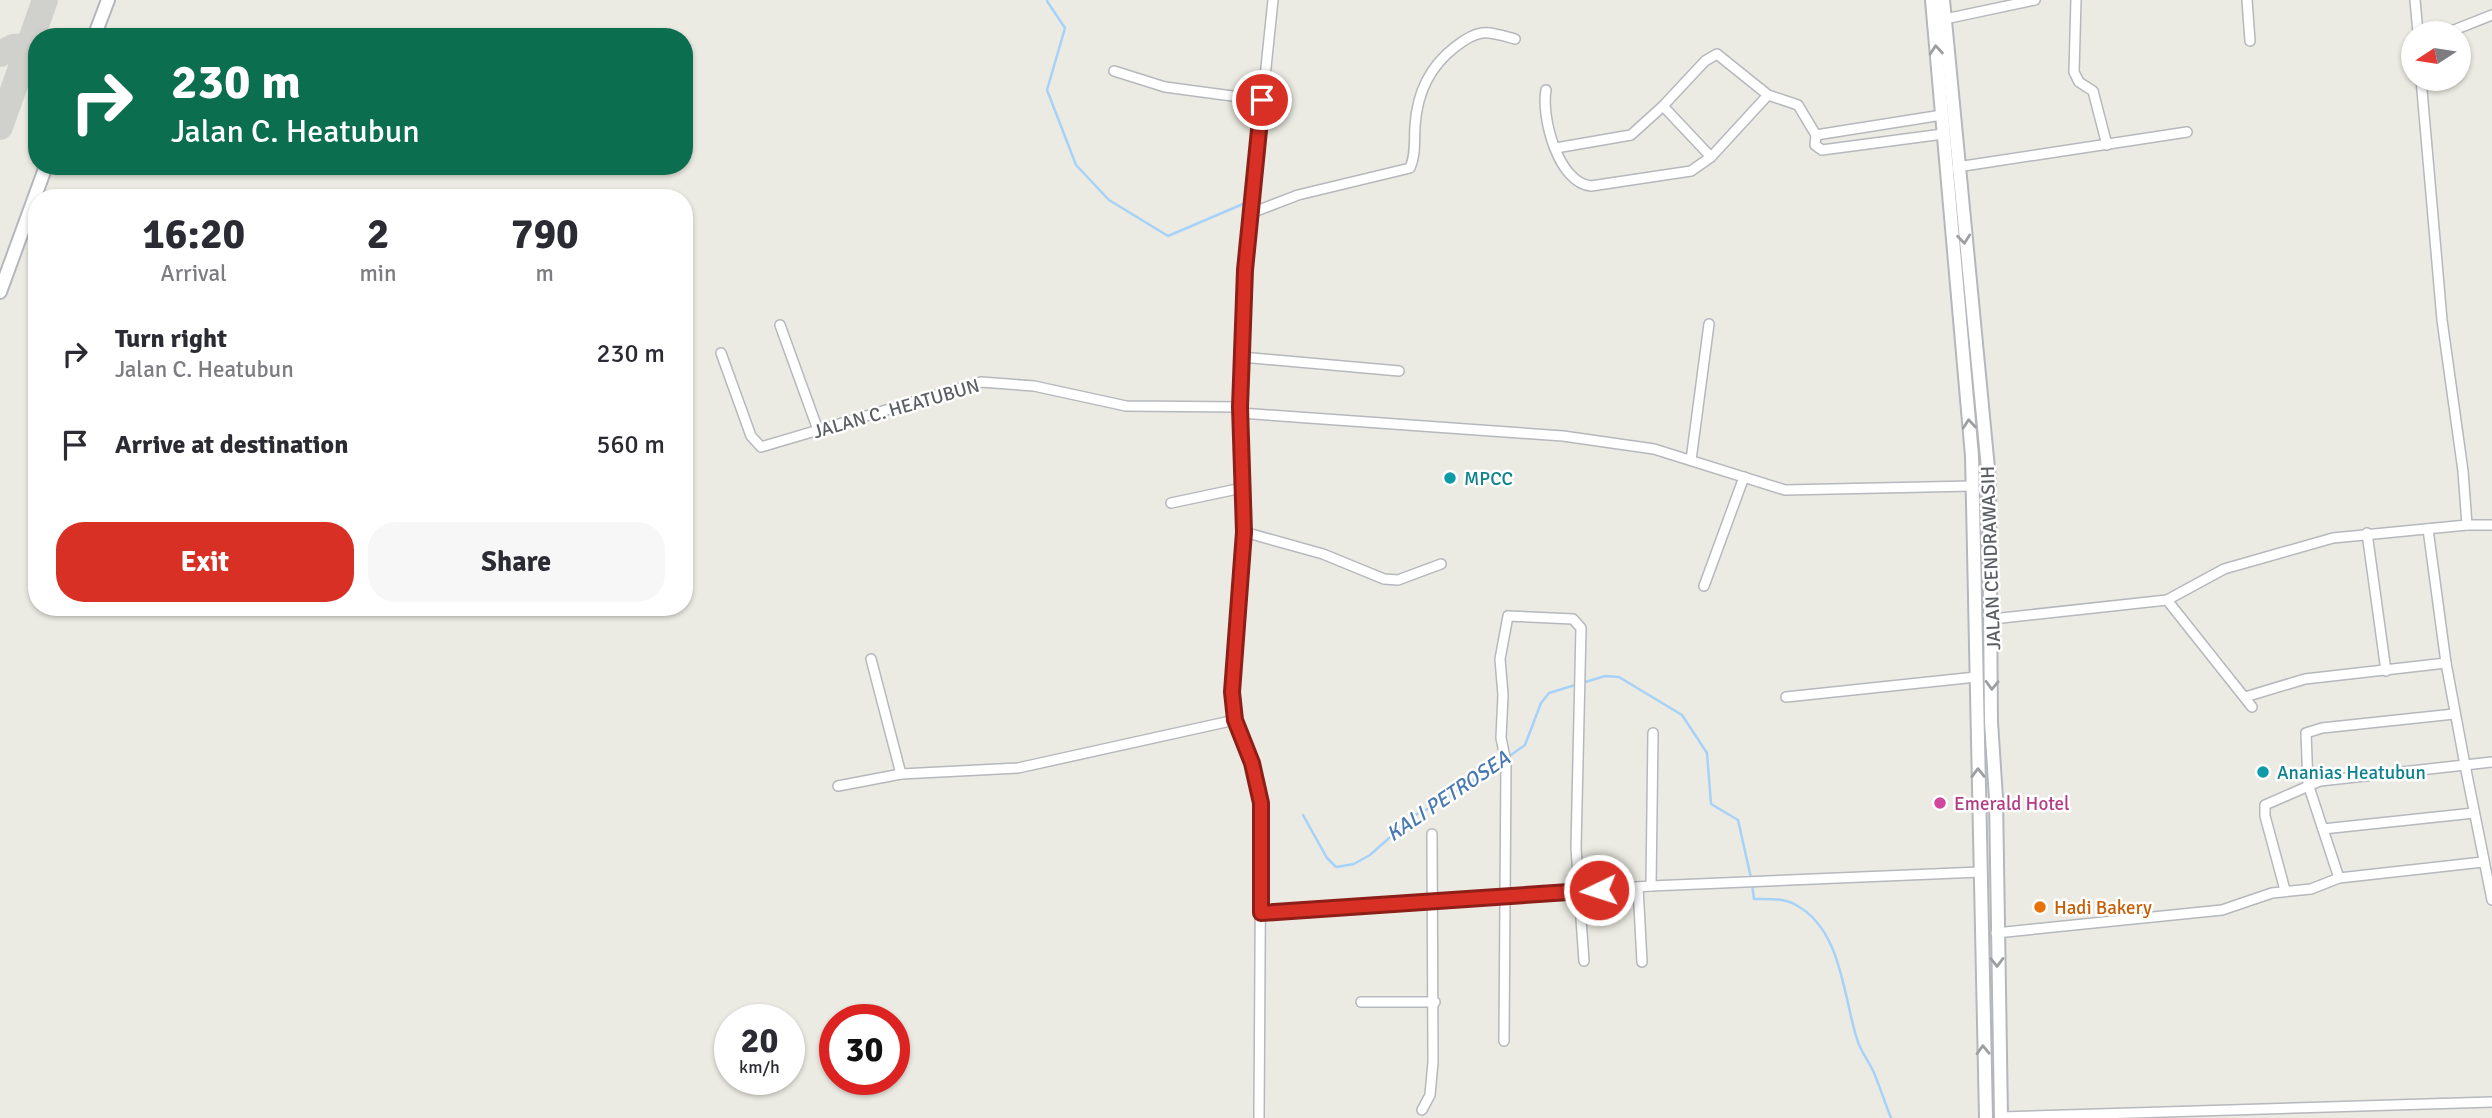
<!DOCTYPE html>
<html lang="en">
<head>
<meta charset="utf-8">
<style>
  :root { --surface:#fff; --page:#f7f7f7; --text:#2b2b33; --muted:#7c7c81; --accent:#d93025 }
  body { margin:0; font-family:Signika,sans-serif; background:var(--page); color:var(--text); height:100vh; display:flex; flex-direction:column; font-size:26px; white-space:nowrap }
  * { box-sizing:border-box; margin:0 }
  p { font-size:23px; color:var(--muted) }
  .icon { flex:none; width:38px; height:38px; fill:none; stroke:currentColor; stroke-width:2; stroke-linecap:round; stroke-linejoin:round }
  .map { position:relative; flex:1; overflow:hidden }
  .details { position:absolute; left:28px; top:189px; width:665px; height:427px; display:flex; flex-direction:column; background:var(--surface); border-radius:28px; box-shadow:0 2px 5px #0004 }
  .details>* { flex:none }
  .guide { position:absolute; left:28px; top:28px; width:665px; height:147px; border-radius:28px; box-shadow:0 2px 5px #0004; background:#0b6e4f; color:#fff; overflow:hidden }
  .needle { width:46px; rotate:258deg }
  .buttons { position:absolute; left:2401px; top:21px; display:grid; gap:14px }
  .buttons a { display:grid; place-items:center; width:70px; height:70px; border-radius:50%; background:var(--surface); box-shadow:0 2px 5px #0004; font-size:35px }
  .speed { position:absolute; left:714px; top:1004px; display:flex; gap:14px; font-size:35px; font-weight:700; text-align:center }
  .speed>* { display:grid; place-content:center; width:91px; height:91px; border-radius:50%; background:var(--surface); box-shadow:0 2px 5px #0004; line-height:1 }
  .speed small { font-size:18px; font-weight:400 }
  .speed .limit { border:10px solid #d22; background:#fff; color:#111 }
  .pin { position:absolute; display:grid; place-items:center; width:60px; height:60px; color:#fff; margin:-30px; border:4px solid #fff; border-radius:50%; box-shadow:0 2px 7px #0007 }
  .me { position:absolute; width:77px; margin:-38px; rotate:266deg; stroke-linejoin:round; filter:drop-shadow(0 0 5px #0008) }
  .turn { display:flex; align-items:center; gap:24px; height:147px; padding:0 28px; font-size:32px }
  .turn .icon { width:91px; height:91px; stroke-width:2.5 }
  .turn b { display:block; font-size:49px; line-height:60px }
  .eta { display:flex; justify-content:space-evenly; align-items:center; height:119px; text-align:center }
  .eta b { font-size:42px; font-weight:700; line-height:49px }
  .cta { display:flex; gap:14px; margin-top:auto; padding:14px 28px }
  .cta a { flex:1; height:80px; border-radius:28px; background:var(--accent); color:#fff; font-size:28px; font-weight:700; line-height:80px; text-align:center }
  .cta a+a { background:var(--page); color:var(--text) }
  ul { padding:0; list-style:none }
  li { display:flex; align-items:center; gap:21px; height:91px; padding:0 28px }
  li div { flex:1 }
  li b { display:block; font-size:26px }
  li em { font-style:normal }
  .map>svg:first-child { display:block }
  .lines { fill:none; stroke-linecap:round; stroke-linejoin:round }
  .stream { stroke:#a7d2f8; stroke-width:2.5 }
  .taxiway { stroke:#d0d0cc; stroke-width:26 }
  .street-casing { stroke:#b5b8bc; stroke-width:12 }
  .secondary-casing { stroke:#b4b7bc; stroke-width:16 }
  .street { stroke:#fff; stroke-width:9 }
  .secondary { stroke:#fff; stroke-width:12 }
  .oneway { stroke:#9d9ea1 }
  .route-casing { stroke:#8d1f18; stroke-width:18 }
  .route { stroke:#d93025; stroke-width:12 }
  .culture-dot { fill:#0f9aa8; stroke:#fff; stroke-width:2.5 }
  .hotel-dot { fill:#d1479c; stroke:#fff; stroke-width:2.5 }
  .food-dot { fill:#e8710a; stroke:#fff; stroke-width:2.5 }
  .labels { text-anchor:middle; stroke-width:5; stroke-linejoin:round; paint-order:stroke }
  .street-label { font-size:19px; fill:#5b5e62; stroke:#fff }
  .culture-label { font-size:19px; fill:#0d838f; stroke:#fff; text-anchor:start }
  .hotel-label { font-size:19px; fill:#b23c85; stroke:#fff; text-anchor:start }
  .food-label { font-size:19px; fill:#c56008; stroke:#fff; text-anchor:start }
  .water-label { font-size:21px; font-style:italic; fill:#4979b1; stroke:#fff }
</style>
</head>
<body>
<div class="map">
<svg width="2492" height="1118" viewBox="0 0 2492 1118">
  <rect width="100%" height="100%" fill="#ecebe3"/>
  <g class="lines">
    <g class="stream">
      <path d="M1047 1 1065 28 1047 90 1076 165 1109 200 1168 236 1243 204"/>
      <path d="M1508 757 1525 745 1541 703 1549 693 1605 676 1619 677 1682 715 1707 753 1711 804 1738 820 1751 878"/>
      <path d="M1303 815 1327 858 1336 867 1354 864 1370 855 1415 815 1436 805 1502 761"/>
      <path d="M1752 885 1754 899C1768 899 1784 898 1796 905 1842 930 1843 996 1857 1039 1860 1051 1869 1061 1874 1073 1880 1087 1885 1103 1891 1118"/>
    </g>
    <g class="taxiway">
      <path d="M0 54 13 47 29 46"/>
      <path d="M0 127 45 0"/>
    </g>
    <defs>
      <g id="street">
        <path d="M2076 0 2074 72 2079 82 2093 91 2107 145"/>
        <path d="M2247 0 2250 41"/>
        <path d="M2415 0 2418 33"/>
        <path d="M1945 19 2035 0"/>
        <path d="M2449 32 2492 15"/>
        <path d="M1114 71 1165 87 1262 100"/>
        <path d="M1546 90C1541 117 1558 183 1591 186L1691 171 1711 157"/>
        <path d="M1768 95 1711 157 1663 106 1705 61 1717 54 1768 95 1798 105 1816 135 1942 115"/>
        <path d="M1816 135 1815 145 1822 150 1943 134"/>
        <path d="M1556 148 1631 135 1663 106"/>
        <path d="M1957 167 2187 132"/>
        <path d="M1251 213 1298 195 1410 168C1416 154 1414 141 1415 126 1417 93 1429 67 1455 47 1479 28 1486 31 1515 39"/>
        <path d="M780 325 818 430"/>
        <path d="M721 353 751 436 761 447 981 382 1034 386 1126 406 1240 407"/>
        <path d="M1241 357 1399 371"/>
        <path d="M1240 413 1563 436 1654 449 1785 490 1972 486"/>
        <path d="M1691 460 1709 324"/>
        <path d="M1171 503 1242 488"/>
        <path d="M2467 525H2492"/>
        <path d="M2428 529 2446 663 2465 765 2492 762"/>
        <path d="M1244 532 1323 554 1384 579 1398 580 1441 564"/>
        <path d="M2367 533 2386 671"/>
        <path d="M1704 586 1744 477"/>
        <path d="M2167 600 2252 707"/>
        <path d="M1992 619 2167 600 2224 569 2333 538 2467 525 2463 471 2442 320 2421 79"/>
        <path d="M871 659 901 774"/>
        <path d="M1786 697 1976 677"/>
        <path d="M2245 697 2305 679 2446 663"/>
        <path d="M838 786 901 774 1018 768 1235 720"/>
        <path d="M2323 829 2474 813"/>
        <path d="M2339 878 2308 784 2306 733 2322 728 2454 714"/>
        <path d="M1651 886 1653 733"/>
        <path d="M1638 887 1642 962"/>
        <path d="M2285 890 2265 816V805L2320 781 2465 765 2492 900"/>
        <path d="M1261 913 1651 886 1980 872"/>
        <path d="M1996 933 2222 910 2272 893 2311 889 2339 878 2483 862"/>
        <path d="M1361 1002H1435"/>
        <path d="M1504 1041 1506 762 1501 738 1503 695 1500 659 1508 616 1573 619 1581 628 1576 848 1584 961"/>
        <path d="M1422 1110 1430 1095 1433 1062 1432 834"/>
        <path d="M2001 1117 2492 1102"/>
        <path d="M1259 1118 1261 803 1252 763 1235 720 1232 692 1244 532 1240 407 1245 270 1273 0"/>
      </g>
      <g id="secondary">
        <path d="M1932 0 1972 456 1986 1118"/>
        <path d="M1943 0 1989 479 1991 722 1996 798 2001 1118"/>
        <path d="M94 37 108 0"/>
        <path d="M0 292 46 166"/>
      </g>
    </defs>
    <use href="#street" class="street-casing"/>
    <use href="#secondary" class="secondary-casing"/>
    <use href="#street" class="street"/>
    <use href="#secondary" class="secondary"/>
  </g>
  <defs><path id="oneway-chevron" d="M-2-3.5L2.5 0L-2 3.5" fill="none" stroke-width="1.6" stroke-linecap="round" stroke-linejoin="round" transform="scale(1.75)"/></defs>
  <g class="oneway">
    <use href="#oneway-chevron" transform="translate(1936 50) rotate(-95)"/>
    <use href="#oneway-chevron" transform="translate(1964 239) rotate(84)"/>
    <use href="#oneway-chevron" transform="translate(1969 424) rotate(-95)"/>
    <use href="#oneway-chevron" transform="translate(1992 685) rotate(92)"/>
    <use href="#oneway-chevron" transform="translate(1978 773) rotate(-91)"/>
    <use href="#oneway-chevron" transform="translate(1997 962) rotate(89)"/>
    <use href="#oneway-chevron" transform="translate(1983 1050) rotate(-92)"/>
  </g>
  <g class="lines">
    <defs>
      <path id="route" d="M1262 100 1245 270 1240 407 1244 532 1232 692 1235 720 1252 763 1261 803V913L1599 890"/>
    </defs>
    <use href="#route" class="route-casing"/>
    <use href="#route" class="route"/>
  </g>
  <g class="culture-dot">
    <circle cx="1450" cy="478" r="7"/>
    <circle cx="2263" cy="772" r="7"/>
  </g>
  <circle class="hotel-dot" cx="1940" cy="803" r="7"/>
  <circle class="food-dot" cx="2040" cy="907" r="7"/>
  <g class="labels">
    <g class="street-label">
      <text transform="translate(896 408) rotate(-16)" y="7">JALAN C. HEATUBUN</text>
      <text transform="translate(1990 558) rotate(-92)" y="7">JALAN CENDRAWASIH</text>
    </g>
    <g class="culture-label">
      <text x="1464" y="485">MPCC</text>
      <text x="2277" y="779">Ananias Heatubun</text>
    </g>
    <g class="hotel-label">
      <text x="1954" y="810">Emerald Hotel</text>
    </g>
    <g class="food-label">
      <text x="2054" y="914">Hadi Bakery</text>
    </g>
    <g class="water-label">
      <text transform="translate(1448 796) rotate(-34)" y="7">KALI PETROSEA</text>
    </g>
  </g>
</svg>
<div class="buttons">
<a><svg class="needle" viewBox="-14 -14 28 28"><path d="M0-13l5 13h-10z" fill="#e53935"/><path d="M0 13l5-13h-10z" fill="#7c7c81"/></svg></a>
</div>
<div class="speed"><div>20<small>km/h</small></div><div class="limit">30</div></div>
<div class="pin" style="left:1262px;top:100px;background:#d93025"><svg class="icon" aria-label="arrive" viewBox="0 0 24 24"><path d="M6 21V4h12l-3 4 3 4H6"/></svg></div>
<svg class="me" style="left:1599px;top:890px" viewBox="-20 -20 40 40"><circle r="17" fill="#d93025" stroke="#fff" stroke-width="3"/><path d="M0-11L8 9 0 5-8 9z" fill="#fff"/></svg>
<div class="guide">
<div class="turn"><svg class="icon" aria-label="right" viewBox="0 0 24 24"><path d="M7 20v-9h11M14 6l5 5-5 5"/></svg><div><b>230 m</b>Jalan C. Heatubun</div></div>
</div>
<section class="details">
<div class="eta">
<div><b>16:20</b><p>Arrival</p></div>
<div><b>2</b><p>min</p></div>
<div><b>790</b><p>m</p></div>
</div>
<ul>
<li><svg class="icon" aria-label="right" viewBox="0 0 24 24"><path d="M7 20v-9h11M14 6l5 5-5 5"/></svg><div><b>Turn right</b><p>Jalan C. Heatubun</p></div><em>230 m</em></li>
<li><svg class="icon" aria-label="arrive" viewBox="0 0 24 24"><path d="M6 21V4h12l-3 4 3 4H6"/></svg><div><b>Arrive at destination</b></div><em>560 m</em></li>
</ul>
<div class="cta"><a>Exit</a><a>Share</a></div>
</section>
</div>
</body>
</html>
